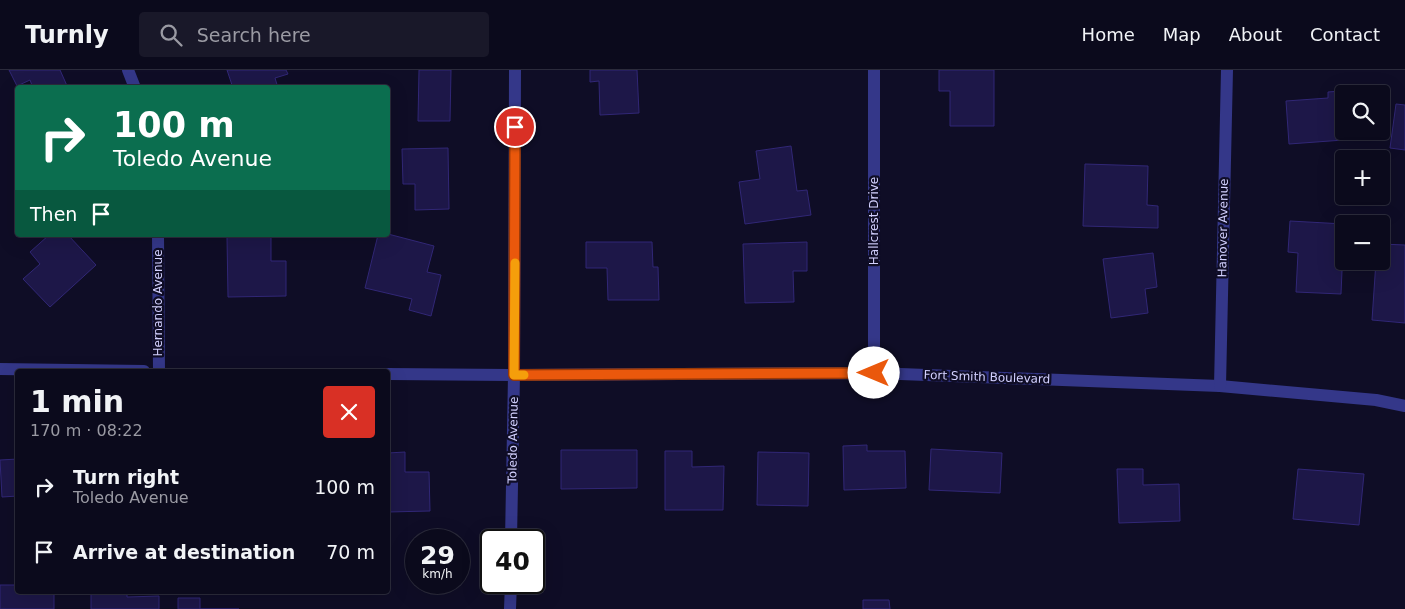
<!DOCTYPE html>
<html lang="en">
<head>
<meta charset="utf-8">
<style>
  :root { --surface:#0b0a1c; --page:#191829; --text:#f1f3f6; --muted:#9a9aa3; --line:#2b2b3b }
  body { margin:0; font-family:"DejaVu Sans",sans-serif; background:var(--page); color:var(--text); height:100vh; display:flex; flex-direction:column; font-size:19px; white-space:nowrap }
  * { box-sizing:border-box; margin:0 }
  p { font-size:16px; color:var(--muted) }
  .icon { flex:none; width:28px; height:28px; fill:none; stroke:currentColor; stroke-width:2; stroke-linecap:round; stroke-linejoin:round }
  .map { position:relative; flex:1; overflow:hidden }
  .drawer { position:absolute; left:15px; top:299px; width:375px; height:225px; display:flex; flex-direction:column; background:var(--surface); border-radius:5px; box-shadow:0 5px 20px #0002,0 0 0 1px var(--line) }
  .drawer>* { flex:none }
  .top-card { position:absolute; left:15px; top:15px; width:375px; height:152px; border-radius:5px; box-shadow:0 5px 20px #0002,0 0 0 1px var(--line); background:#0b6e4f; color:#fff; overflow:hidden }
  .fabs { position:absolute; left:1335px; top:15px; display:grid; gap:10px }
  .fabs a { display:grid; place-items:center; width:55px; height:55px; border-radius:5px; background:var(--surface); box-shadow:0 5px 20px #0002,0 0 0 1px var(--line); font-size:25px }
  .speed { position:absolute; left:405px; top:459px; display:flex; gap:10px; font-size:25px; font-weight:700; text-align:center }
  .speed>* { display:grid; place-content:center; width:65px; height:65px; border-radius:50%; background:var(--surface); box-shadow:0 5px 20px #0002,0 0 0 1px var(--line); line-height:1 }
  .speed small { font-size:12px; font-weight:400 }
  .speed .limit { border:2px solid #111; border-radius:8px; background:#fff; color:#111 }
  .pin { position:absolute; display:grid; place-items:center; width:42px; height:42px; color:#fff; margin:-21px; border:2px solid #fff; border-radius:50%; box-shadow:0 1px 5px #0007 }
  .me { position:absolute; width:55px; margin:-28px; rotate:270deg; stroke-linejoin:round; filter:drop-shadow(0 0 4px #0008) }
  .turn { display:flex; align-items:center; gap:18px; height:105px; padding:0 15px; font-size:22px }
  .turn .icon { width:65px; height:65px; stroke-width:2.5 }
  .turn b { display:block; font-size:35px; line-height:42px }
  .then { display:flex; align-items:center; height:48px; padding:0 15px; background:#0003; gap:10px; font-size:19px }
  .round { display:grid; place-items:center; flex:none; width:52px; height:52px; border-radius:5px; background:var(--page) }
  .headline { display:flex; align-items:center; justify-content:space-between; height:85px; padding:0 15px }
  h1 { font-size:30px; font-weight:700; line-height:38px }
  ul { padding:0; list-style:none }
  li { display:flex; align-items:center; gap:15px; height:65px; padding:0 15px }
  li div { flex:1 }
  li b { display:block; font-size:19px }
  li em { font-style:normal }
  header { display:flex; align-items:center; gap:30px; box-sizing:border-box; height:70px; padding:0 25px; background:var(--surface); border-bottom:1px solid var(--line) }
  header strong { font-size:24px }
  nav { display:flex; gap:28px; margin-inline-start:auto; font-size:18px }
  .search { width:350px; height:45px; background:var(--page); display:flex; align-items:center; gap:12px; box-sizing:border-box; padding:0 18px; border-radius:5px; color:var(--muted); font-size:19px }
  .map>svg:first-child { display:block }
  .building { fill:#1d1748; stroke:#312776 }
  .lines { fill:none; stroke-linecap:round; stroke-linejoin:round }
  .minor { stroke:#343789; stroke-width:12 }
  .route-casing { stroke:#983908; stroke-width:12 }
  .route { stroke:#ea580c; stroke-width:9 }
  .slow { stroke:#f59e0b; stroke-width:9 }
  .labels { text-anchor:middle; stroke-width:4.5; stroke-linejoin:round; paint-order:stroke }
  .street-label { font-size:12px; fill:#d3d1ff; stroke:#0f0d26 }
</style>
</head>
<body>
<header>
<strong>Turnly</strong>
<div class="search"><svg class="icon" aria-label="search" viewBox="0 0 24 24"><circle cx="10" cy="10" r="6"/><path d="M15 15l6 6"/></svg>Search here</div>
<nav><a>Home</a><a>Map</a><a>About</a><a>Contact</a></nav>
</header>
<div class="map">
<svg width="1405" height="539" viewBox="0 0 1405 539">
  <rect width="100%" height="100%" fill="#0f0d26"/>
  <g class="building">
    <path d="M9 0H60L68 18H33L30 10 17 16Z"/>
    <path d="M227 0H286L288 4 275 8 278 18H224L232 15Z"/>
    <path d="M419 0H451L450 51H418Z"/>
    <path d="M590 0H637L639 43 600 45 599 11 590 12Z"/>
    <path d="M939 0H994V56H950V21H939Z"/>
    <path d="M1354 20 1355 24H1344V61H1357V69L1289 74 1286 31 1328 28V22Z"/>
    <path d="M1396 34 1405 35V80L1390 78Z"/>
    <path d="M791 76 797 121 807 120 811 145 745 154 739 112 760 109 756 81Z"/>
    <path d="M448 78 449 139 415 140V114H403L402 79Z"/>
    <path d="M1085 94 1148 96 1147 135 1158 136V158L1083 156Z"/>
    <path d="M1290 151 1344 154 1341 224 1296 222 1298 183 1288 182Z"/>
    <path d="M388 164 434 176 427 202 441 205 431 246 409 240 412 229 365 218 378 165Z"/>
    <path d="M49 165H68L96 195 50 237 23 209 40 194 30 182Z"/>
    <path d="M271 166V191H286V226L228 227 227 167Z"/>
    <path d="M586 172H652L653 197H658L659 230H608L607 198H586Z"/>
    <path d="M807 172V201H793L794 232 745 233 743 174Z"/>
    <path d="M1381 174 1405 175V253L1372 250 1376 191H1381Z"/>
    <path d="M1153 183 1157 217 1145 219 1148 243 1111 248 1103 189Z"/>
    <path d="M867 375V381H905L906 418 844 420 843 376Z"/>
    <path d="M931 379 1002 383 1000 423 929 420Z"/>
    <path d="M561 380H637V418L561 419Z"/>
    <path d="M665 381H692V397L724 396 723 440H665Z"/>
    <path d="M405 382V402H429L430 441 388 442V383Z"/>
    <path d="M758 382 809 383 808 436 757 435Z"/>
    <path d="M18 389V426L2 427 0 390Z"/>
    <path d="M1117 399H1143V415L1179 414 1180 451 1119 453Z"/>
    <path d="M1298 399 1364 404 1359 455 1293 449Z"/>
    <path d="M0 515H18V521H54V539H0Z"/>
    <path d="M91 521H127V527L159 526V539H91Z"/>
    <path d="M178 528H200V539H239H178Z"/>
    <path d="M863 530H889L890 539H863Z"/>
  </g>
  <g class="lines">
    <g class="minor">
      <path d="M128 0 135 18"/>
      <path d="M158 165 159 301"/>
      <path d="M0 299 144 301"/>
      <path d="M874 303V0"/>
      <path d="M388 304 514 305 874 303 1220 316 1376 330 1405 336"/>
      <path d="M1220 316 1227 0"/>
      <path d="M511 470 514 305 515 0"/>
      <path d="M510 539 511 512"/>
    </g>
  </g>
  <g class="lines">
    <defs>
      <path id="route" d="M515 57 514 305 874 303"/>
    </defs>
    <use href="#route" class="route-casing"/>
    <use href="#route" class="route"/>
    <path class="slow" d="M515 193 514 305H524"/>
  </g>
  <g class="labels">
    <g class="street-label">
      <text transform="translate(874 151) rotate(-90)" y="4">Hallcrest Drive</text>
      <text transform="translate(1223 158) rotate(-89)" y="4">Hanover Avenue</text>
      <text transform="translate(158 233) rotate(-90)" y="4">Hernando Avenue</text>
      <text transform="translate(987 307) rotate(2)" y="4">Fort Smith Boulevard</text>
      <text transform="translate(513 370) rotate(-89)" y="4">Toledo Avenue</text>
    </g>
  </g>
</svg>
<div class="fabs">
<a><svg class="icon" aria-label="search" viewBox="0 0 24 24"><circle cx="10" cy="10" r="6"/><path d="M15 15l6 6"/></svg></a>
<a>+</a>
<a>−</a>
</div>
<div class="speed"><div>29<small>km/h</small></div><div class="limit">40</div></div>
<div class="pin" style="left:515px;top:57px;background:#d93025"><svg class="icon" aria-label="arrive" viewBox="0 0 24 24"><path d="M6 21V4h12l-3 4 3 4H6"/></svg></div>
<svg class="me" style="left:874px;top:303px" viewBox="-20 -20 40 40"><circle r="19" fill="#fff"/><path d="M0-13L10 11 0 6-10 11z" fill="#ea580c"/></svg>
<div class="top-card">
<div class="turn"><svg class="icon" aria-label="right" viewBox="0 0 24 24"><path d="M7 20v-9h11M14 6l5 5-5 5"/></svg><div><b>100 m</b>Toledo Avenue</div></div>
<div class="then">Then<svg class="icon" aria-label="arrive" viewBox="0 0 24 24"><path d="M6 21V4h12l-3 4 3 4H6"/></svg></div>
</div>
<section class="drawer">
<div class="headline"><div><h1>1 min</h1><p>170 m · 08:22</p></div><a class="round" style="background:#d93025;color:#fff"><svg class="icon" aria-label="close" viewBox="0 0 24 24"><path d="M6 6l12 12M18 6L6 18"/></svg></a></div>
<ul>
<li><svg class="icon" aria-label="right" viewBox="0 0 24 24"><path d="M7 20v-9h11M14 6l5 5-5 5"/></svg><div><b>Turn right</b><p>Toledo Avenue</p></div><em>100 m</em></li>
<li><svg class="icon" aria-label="arrive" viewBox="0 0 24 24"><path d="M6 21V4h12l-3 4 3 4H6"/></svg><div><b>Arrive at destination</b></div><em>70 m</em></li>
</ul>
</section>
</div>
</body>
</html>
